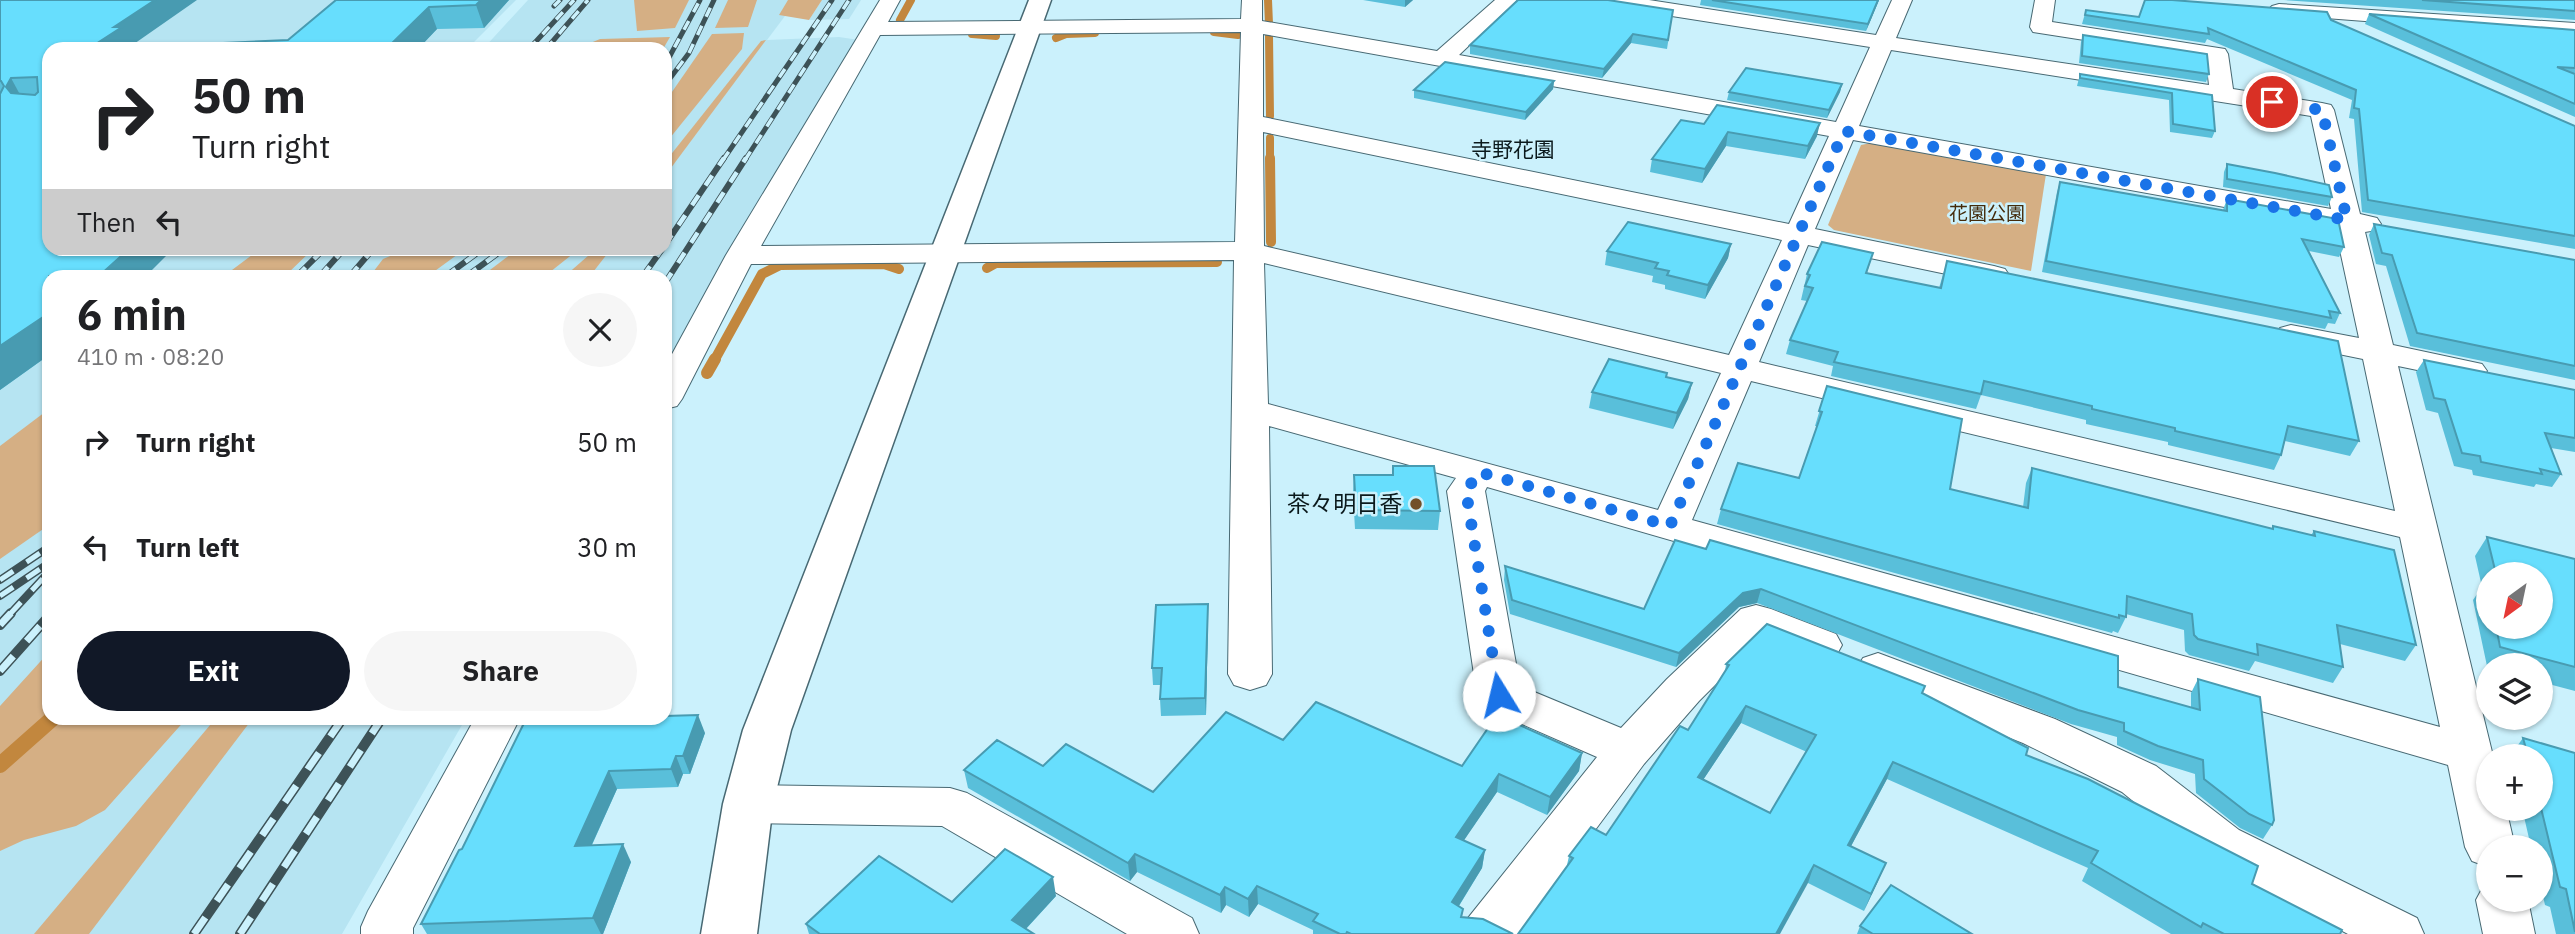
<!DOCTYPE html>
<html lang="en">
<head>
<meta charset="utf-8">
<style>
  :root { --surface:#fff; --page:#f6f6f6; --text:#202124; --muted:#757577; --accent:#111827 }
  body { margin:0; font-family:"IBM Plex Sans","Noto Sans JP",sans-serif; background:var(--page); color:var(--text); height:100vh; display:flex; flex-direction:column; font-size:26px; white-space:nowrap }
  * { box-sizing:border-box; margin:0 }
  p { font-size:23px; color:var(--muted) }
  .icon { flex:none; width:38px; height:38px; fill:none; stroke:currentColor; stroke-width:2; stroke-linecap:round; stroke-linejoin:round }
  .map { position:relative; flex:1; overflow:hidden }
  .sheet { position:absolute; left:42px; top:270px; width:630px; height:455px; display:flex; flex-direction:column; background:var(--surface); border-radius:21px; box-shadow:0 2px 5px #0004 }
  .sheet>* { flex:none }
  .guide { position:absolute; left:42px; top:42px; width:630px; height:214px; border-radius:21px; box-shadow:0 2px 5px #0004; background:#fff; color:var(--text); overflow:hidden }
  .needle { width:46px; rotate:213deg }
  .tools { position:absolute; left:2476px; top:562px; display:grid; gap:14px }
  .tools a { display:grid; place-items:center; width:77px; height:77px; border-radius:50%; background:var(--surface); box-shadow:0 2px 5px #0004; font-size:35px }
  .pin { position:absolute; display:grid; place-items:center; width:60px; height:60px; color:#fff; margin:-30px; border:4px solid #fff; border-radius:50%; box-shadow:0 2px 7px #0007 }
  .me { position:absolute; width:77px; margin:-38px; rotate:351deg; stroke-linejoin:round; filter:drop-shadow(0 0 5px #0008) }
  .turn { display:flex; align-items:center; gap:24px; height:147px; padding:0 35px; font-size:32px }
  .turn .icon { width:91px; height:91px; stroke-width:2.5 }
  .turn b { display:block; font-size:49px; line-height:60px }
  .then { display:flex; align-items:center; height:66px; padding:0 35px; background:#0003; gap:14px; font-size:26px }
  .round { display:grid; place-items:center; flex:none; width:74px; height:74px; border-radius:37px; background:var(--page) }
  .summary { display:flex; align-items:center; justify-content:space-between; height:119px; padding:0 35px }
  h1 { font-size:42px; font-weight:800; line-height:52px }
  .cta { display:flex; gap:14px; margin-top:auto; padding:14px 35px }
  .cta a { flex:1; height:80px; border-radius:42px; background:var(--accent); color:#fff; font-size:28px; font-weight:800; line-height:80px; text-align:center }
  .cta a+a { background:var(--page); color:var(--text) }
  ul { padding:0; list-style:none }
  li { display:flex; align-items:center; gap:21px; height:105px; padding:0 35px }
  li div { flex:1 }
  li b { display:block; font-size:26px }
  li em { font-style:normal }
  .map>svg:first-child { display:block }
  .built { fill:#b6e4f2 }
  .green { fill:#d5af84 }
  .lines { fill:none; stroke-linecap:round; stroke-linejoin:round }
  .stream-far3 { stroke:#c2873e; stroke-width:8 }
  .stream-far2 { stroke:#c2873e; stroke-width:10 }
  .stream-far1 { stroke:#c2873e; stroke-width:12 }
  .stream { stroke:#c2873e; stroke-width:16 }
  .street-casing { stroke:#486973; stroke-width:2 }
  .secondary-casing { stroke:#486973; stroke-width:3 }
  .street { fill:#fff; fill-rule:evenodd }
  .secondary { fill:#fff; fill-rule:evenodd }
  .rail-far3-casing { stroke:#3d5257; stroke-width:5 }
  .rail-far2-casing { stroke:#3d5257; stroke-width:6 }
  .rail-far1-casing { stroke:#3d5257; stroke-width:8 }
  .rail-casing { stroke:#3d5257; stroke-width:10 }
  .rail-far3 { stroke:#cbf1fc; stroke-width:3.5; stroke-dasharray:10; stroke-linecap:butt }
  .rail-far2 { stroke:#cbf1fc; stroke-width:4.5; stroke-dasharray:12; stroke-linecap:butt }
  .rail-far1 { stroke:#cbf1fc; stroke-width:5; stroke-dasharray:16; stroke-linecap:butt }
  .rail { stroke:#cbf1fc; stroke-width:7; stroke-dasharray:20; stroke-linecap:butt }
  .wall { fill:#59bfda; fill-rule:evenodd }
  .shaded-wall { fill:#489bb1 }
  .building { fill:#67defd; stroke:#489bb1; stroke-width:2; fill-rule:evenodd }
  .route { stroke:#1a73e8; stroke-width:12; stroke-dasharray:0 21.6 }
  .poi-dot { fill:#725028; stroke:#cbf1fc; stroke-width:2.5 }
  .labels { text-anchor:middle; stroke-width:5; stroke-linejoin:round; paint-order:stroke }
  .far-park-label { font-size:19px; fill:#442b0b; stroke:#cbf1fc }
  .far-quarter-label { font-size:21px; fill:#0b191c; stroke:#cbf1fc }
  .poi-label { font-size:23px; fill:#0b191c; stroke:#cbf1fc; text-anchor:end }
</style>
</head>
<body>
<div class="map">
<svg width="2575" height="934" viewBox="0 0 2575 934">
  <rect width="100%" height="100%" fill="#cbf1fc"/>
  <g class="built">
    <path d="M0 0H516L467 49H49V248H665V49H483L528 0H797L767 40 839 37 859 40 671 359 665 360V276H49V718H466L342 934H0Z"/>
    <path d="M822 0H861L849 19 809 20Z"/>
  </g>
  <g class="green">
    <path d="M634 0H689L675 28 637 31Z"/>
    <path d="M728 0H757L748 27 715 28Z"/>
    <path d="M788 0H822L809 20 779 15Z"/>
    <path d="M744 33 742 49 665 144V102L712 34Z"/>
    <path d="M670 37 663 49H576L600 39Z"/>
    <path d="M766 40 665 176V162L761 41Z"/>
    <path d="M1871 143 2046 174 2031 271 1834 230 1828 225 1861 145Z"/>
    <path d="M519 248H579V249L545 276H482Z"/>
    <path d="M597 248 611 249 590 276H565Z"/>
    <path d="M260 249V248L313 249 285 276H224Z"/>
    <path d="M407 249V248L465 249 428 276H370L383 259Z"/>
    <path d="M49 409V525L0 559V446Z"/>
    <path d="M49 652V718H187L105 810 76 826 24 840 0 851V706Z"/>
    <path d="M216 718H253L89 934H34Z"/>
  </g>
  <g class="lines">
    <g class="stream-far3">
      <path d="M1268 0 1269 24"/>
      <path d="M900 20 911 0"/>
      <path d="M1214 32 1238 35"/>
      <path d="M972 34 996 36"/>
      <path d="M1269 36 1270 116"/>
      <path d="M1056 38 1066 34 1095 33"/>
      <path d="M1270 138V160"/>
    </g>
    <g class="stream-far2">
      <path d="M1270 158 1271 242"/>
      <path d="M987 268 996 263 1217 262"/>
      <path d="M714 361 762 274 780 265 884 264 899 269"/>
    </g>
    <path class="stream-far1" d="M707 373 715 359"/>
    <path class="stream" d="M0 765 53 718"/>
    <defs>
      <g id="street">
        <path d="M880 0H900L888 22 1241 19 1242 0H1262V21L1437 51 1495 0H1517L1459 55 1836 122 1870 47 1608 6 1601 4 1598 0H1649L1876 35 1892 0H1912L1896 38 2209 85 2206 59 2033 32 2030 27 2035 0H2055L2052 22 2225 49 2228 54 2233 89 2322 103 2331 105 2334 110 2360 214 2377 218 2381 224 2377 230 2365 232 2393 345 2482 364 2487 371 2482 378 2470 381 2398 366 2493 756H2488V808H2506L2515 847H2488V867L2472 861 2465 847 2448 765 1487 487 1485 491 1520 686 1621 728 1667 679 1741 609 1756 605 1771 609 1836 634 1842 645 1836 656 1821 660 1762 638 1699 701 1644 764 1518 934H1461L1468 918 1597 757 1483 707 1477 695 1447 491 1456 478 1269 426 1272 674 1266 685 1250 690 1234 685 1228 674 1234 260 751 264 682 399 677 406 665 409V367L726 255ZM1241 32 1235 242 761 246 880 35ZM1263 34 1829 136 1789 224 1263 117ZM1891 50 2311 116 2331 209 1859 126ZM1263 132 1782 240 1729 355 1264 246ZM1853 140 2335 227 2359 338 2291 325 2280 328 2275 335 2280 342 2363 359 2395 511 1759 362 1808 245 1994 284 2005 281 2009 275 2005 269 1994 266 1815 229ZM1264 263 1721 373 1658 510 1268 404ZM1751 381 2400 537 2440 727 1692 520Z"/>
        <path d="M2279 4 2575 23V37L2272 14 2268 10 2272 6Z"/>
        <path d="M1878 653 2055 719 2156 766 2239 830 2417 918 2424 934H2348L2203 858 2122 792 2023 743 1863 680 1856 669 1863 658Z"/>
        <path d="M475 718H520L413 928V934H361V927L368 911Z"/>
        <path d="M748 785 950 788 967 793 1192 918 1199 934H1127L942 826 748 823 731 818 724 804 731 790Z"/>
        <path d="M2488 883V900H2528L2535 934H2483L2476 900 2484 885Z"/>
      </g>
      <path id="secondary" d="M1029 0H1051L791 730 773 804 757 934H701L723 804 743 730Z"/>
    </defs>
    <use href="#street" class="street-casing"/>
    <use href="#secondary" class="secondary-casing"/>
    <use href="#street" class="street"/>
    <use href="#secondary" class="secondary"/>
    <defs>
      <g id="rail-far3">
        <path d="M554 6 560 0"/>
        <path d="M529 49 574 0"/>
        <path d="M546 49 588 0"/>
        <path d="M665 65 700 0"/>
        <path d="M665 85 689 53 714 0"/>
        <path d="M723 160 832 0"/>
        <path d="M745 160 849 0"/>
      </g>
      <g id="rail-far2">
        <path d="M665 245 724 158"/>
        <path d="M297 276 325 248"/>
        <path d="M320 276 345 248"/>
        <path d="M350 276 374 248"/>
        <path d="M446 276 484 248"/>
        <path d="M467 276 505 248"/>
        <path d="M643 276 663 248"/>
        <path d="M665 283 746 158"/>
      </g>
      <g id="rail-far1">
        <path d="M0 580 49 547"/>
        <path d="M0 596 49 563"/>
        <path d="M10 614 49 572"/>
      </g>
      <g id="rail">
        <path d="M0 625 11 613"/>
        <path d="M0 671 49 616"/>
        <path d="M194 934 343 718"/>
        <path d="M240 934 382 718"/>
      </g>
    </defs>
    <use href="#rail-far3" class="rail-far3-casing"/>
    <use href="#rail-far2" class="rail-far2-casing"/>
    <use href="#rail-far1" class="rail-far1-casing"/>
    <use href="#rail" class="rail-casing"/>
    <use href="#rail-far3" class="rail-far3"/>
    <use href="#rail-far2" class="rail-far2"/>
    <use href="#rail-far1" class="rail-far1"/>
    <use href="#rail" class="rail"/>
  </g>
  <g class="wall">
    <path d="M0 0 132 47 288 40 336 0H509L484 28 437 29 418 49H49V355L0 390Z"/>
    <path d="M1363 0H1413L1405 7Z"/>
    <path d="M1701 0H1879L1866 31 1700 5Z"/>
    <path d="M2284 0H2575V20Z"/>
    <path d="M1673 10 1667 49 1631 43 1602 78 1470 54V45Z"/>
    <path d="M2086 10 2139 17 2331 20 2575 126V249L2362 212 2354 119 2349 118 2352 100 2207 39 2205 43 2082 24Z"/>
    <path d="M2369 14 2575 30V117L2365 24Z"/>
    <path d="M2083 35 2209 74 2206 82 2079 63 2081 42Z"/>
    <path d="M2080 74 2212 95 2215 131 2212 138 2170 132 2169 100 2077 86Z"/>
    <path d="M1554 81 1553 89 1525 120 1414 98V90Z"/>
    <path d="M1842 84 1840 92 1827 118 1727 100 1729 92Z"/>
    <path d="M1704 124 1817 136 1805 159 1726 146 1702 183 1650 172 1652 159Z"/>
    <path d="M2227 164 2332 197 2328 206 2223 187 2224 172Z"/>
    <path d="M2060 182 2223 210 2227 199 2344 247 2339 257 2309 251 2340 313 2335 324 2328 323 2325 329 2042 272 2057 192Z"/>
    <path d="M2374 224 2575 260V380L2410 346 2386 266 2376 264 2369 235Z"/>
    <path d="M1731 244 1728 258 1705 299 1665 289V285L1652 282 1653 276 1605 265 1607 251Z"/>
    <path d="M1873 253 1867 273 1939 288 1947 261 2359 441 2350 456 2285 441 2281 455 2274 470 2168 445V442L2086 424V420L1981 395 1976 409 1831 376 1833 366 1786 354 1790 340 1807 301 1801 300 1807 274Z"/>
    <path d="M2424 360 2575 390V452L2551 448 2561 474 2552 487 2536 484 2534 487 2473 475 2472 470 2454 466 2438 413 2426 410 2416 372Z"/>
    <path d="M1667 377 1692 383 1688 399 1673 429 1589 408 1592 392Z"/>
    <path d="M1827 386 1950 489 2023 507 2026 483 2032 468 2271 529 2273 526 2311 535 2314 531 2416 645 2405 661 2340 644 2343 667 2333 683 2255 661 2249 671 2189 655 2185 651 2184 630 2126 614V617L2118 633 2113 631 2112 633 1717 524 1721 509 1799 478 1817 426H1815Z"/>
    <path d="M1393 466 1440 511 1438 530 1355 529 1353 494 1354 475H1392Z"/>
    <path d="M2487 537 2575 559V691L2541 682V665H2488V667L2487 666 2473 600 2482 587 2475 556ZM2488 574H2541V626H2488Z"/>
    <path d="M1675 540 2118 687 2191 708V693L2198 679 2272 825 2263 839 2240 828 2196 793 2195 774 2150 760 2117 745V737L2071 724 1757 603 1739 607 1676 667 1510 614 1504 580 1505 566 1644 609Z"/>
    <path d="M1208 604V621L1206 715 1161 716 1160 699 1161 685H1153L1152 668Z"/>
    <path d="M1726 664 1922 693 2026 755 2340 934H2171L2082 881 2088 868 1887 779 1851 846 1878 881 1864 911 1808 883 1567 865 1569 856 1606 835 1688 730 1725 672ZM1741 723 1807 752 1770 813 1703 780Z"/>
    <path d="M525 721 705 733 690 774H683L678 787 617 789 592 845 631 862 603 934H427L421 924 462 849Z"/>
    <path d="M2523 738 2575 753V934H2556L2550 907 2545 905 2541 888V847H2531L2522 808H2541V756H2510Z"/>
    <path d="M1283 740 1462 766 1582 753 1579 771 1547 815 1497 792 1463 841 1485 850 1482 868 1459 906 1463 909 1462 917 1513 934H1313V930L1258 904 1249 917 1226 905 1221 913 1137 872 1130 881 968 788 964 770 1043 766 1153 792Z"/>
    <path d="M1056 896 1026 929 1034 934H809L806 924 952 902Z"/>
    <path d="M1860 926 1972 934H1857Z"/>
  </g>
  <g class="shaded-wall">
    <path d="M155 0H197L131 46 133 49H88L114 27Z"/>
    <path d="M481 0H509L484 28 476 5Z"/>
    <path d="M1405 0H1413L1405 7Z"/>
    <path d="M1878 0H1879L1866 31 1868 24Z"/>
    <path d="M429 7 437 29 418 49H386Z"/>
    <path d="M1633 34 1631 43 1602 78 1604 69Z"/>
    <path d="M11 78 24 102 20 111 6 87Z"/>
    <path d="M1554 81 1553 89 1525 120 1526 112Z"/>
    <path d="M1842 84 1840 92 1827 118 1829 110Z"/>
    <path d="M1820 123 1817 136 1805 159 1808 146Z"/>
    <path d="M1728 132 1726 146 1702 183 1705 169Z"/>
    <path d="M1731 244 1728 258 1705 299 1708 285Z"/>
    <path d="M130 248H174L146 276H99Z"/>
    <path d="M49 313V355L0 390V346Z"/>
    <path d="M1692 383 1688 399 1673 429 1677 413Z"/>
    <path d="M1761 589 1757 603 1739 607 1676 667 1679 653 1743 593Z"/>
    <path d="M1208 604V621L1206 715 1205 698Z"/>
    <path d="M1746 706 1741 723 1693 795 1698 777Z"/>
    <path d="M698 715 705 733 690 774 683 756Z"/>
    <path d="M1582 753 1579 771 1547 815 1550 797Z"/>
    <path d="M676 756 683 774 678 787 671 769Z"/>
    <path d="M1893 762 1887 779 1842 863 1848 845Z"/>
    <path d="M609 771 617 789 583 864 575 846Z"/>
    <path d="M1499 774 1497 792 1454 855 1456 837Z"/>
    <path d="M623 844 631 862 603 934H601L593 918Z"/>
    <path d="M1485 850 1482 868 1450 920 1452 902Z"/>
    <path d="M1135 854 1137 872 1130 881 1128 863Z"/>
    <path d="M1886 863 1878 881 1864 911 1871 894Z"/>
    <path d="M1814 865 1808 883 1780 934H1776Z"/>
    <path d="M1053 877 1056 896 1021 934 1012 920Z"/>
    <path d="M1257 886 1258 904 1249 917 1248 899Z"/>
    <path d="M1225 887 1226 905 1221 913 1220 895Z"/>
  </g>
  <g class="building">
    <path d="M0 0H155L114 27H122L88 49H49V248H130L99 276H49V313L0 346V94L4 86 1 81H0ZM37 77 38 92 35 95 11 93 6 87 11 78Z"/>
    <path d="M336 0H481L476 5 429 7 386 49H91L288 40Z"/>
    <path d="M1518 0H1608L1673 10 1668 40 1633 34 1604 69 1470 45Z"/>
    <path d="M1712 0H1878L1868 24Z"/>
    <path d="M2145 0H2172L2327 12 2331 20 2575 126V236L2368 200 2359 109 2354 108 2356 90 2208 28 2209 34 2085 15 2086 10 2139 17Z"/>
    <path d="M2422 0H2575V11Z"/>
    <path d="M2369 14 2575 30V68L2557 67 2575 74V104Z"/>
    <path d="M2083 35 2207 54 2209 74 2082 56Z"/>
    <path d="M1445 62 1554 81 1526 112 1414 90Z"/>
    <path d="M1746 68 1842 84 1829 110 1729 92Z"/>
    <path d="M2080 74 2212 95 2215 131 2173 124 2172 93 2080 78Z"/>
    <path d="M1717 105 1820 123 1808 146 1728 132 1705 169 1652 159 1681 120 1704 124Z"/>
    <path d="M2227 164 2275 173 2329 185 2332 197 2227 179Z"/>
    <path d="M2060 182 2227 211V199L2338 219 2344 247 2302 239 2340 313 2329 311 2331 318 2046 261Z"/>
    <path d="M1628 222 1731 244 1708 285 1667 275 1669 271 1655 268 1658 263 1607 251Z"/>
    <path d="M2374 224 2575 260V366L2417 333 2392 255 2382 253Z"/>
    <path d="M1822 242 1873 253 1866 273 1941 288 1947 261 2338 341 2359 441 2288 426 2281 455 2175 431V428L2092 409V406L1984 381 1981 394 1834 362 1838 352 1790 340 1813 288 1805 286 1810 275 1807 274Z"/>
    <path d="M1609 359 1667 373 1666 377 1692 383 1677 413 1592 392Z"/>
    <path d="M2424 360 2575 390V438L2545 433 2561 474 2540 469 2542 474 2481 462 2480 456 2462 453 2445 400 2434 398Z"/>
    <path d="M1827 386 1962 419 1950 489 2028 508 2032 468 2273 529V526L2315 536 2314 531 2394 550 2416 645 2337 625 2343 667 2257 644 2258 655 2198 639 2194 635 2192 614 2127 596 2126 617 2119 615V618L1721 509 1738 463 1799 478 1822 412 1819 411Z"/>
    <path d="M1393 466H1434L1440 511 1356 510 1354 475H1393Z"/>
    <path d="M2487 537 2575 559V667L2500 647 2496 626H2541V574H2496Z"/>
    <path d="M1675 540 1706 549 1710 540 2118 656V687L2200 710 2198 679 2260 697 2274 820 2272 825 2249 814 2204 779 2203 760 2158 746 2124 731V723L2078 710 1761 589 1743 593 1679 653 1512 600 1505 566 1644 609Z"/>
    <path d="M2486 581 2488 582V594Z"/>
    <path d="M1208 604 1205 698 1160 699 1162 668H1152L1156 605Z"/>
    <path d="M1767 624 1925 686 1922 693 2028 748 2026 755 2088 779 2258 866 2252 884 2342 930 2340 934H2224L2203 923 2201 927 2091 863 2098 851 1893 762 1848 845 1886 863 1871 894 1814 865 1776 934H1518L1573 858 1569 856 1591 827 1606 835 1680 726 1688 730 1729 665 1726 664ZM1746 706 1816 735 1770 813 1698 777Z"/>
    <path d="M1316 702 1462 766 1497 715 1582 753 1550 797 1499 774 1456 837 1485 850 1452 902 1463 909 1461 917 1483 919 1513 934H1351L1347 932 1346 934H1340L1313 921 1318 914 1257 886 1248 899 1225 887 1220 895 1135 854 1128 863 964 770 997 740 1043 766 1066 744 1153 792 1226 712 1283 740Z"/>
    <path d="M698 715 683 756H676L671 769 609 771 575 846 623 844 593 918 421 924 459 850 462 849 525 721 616 718H665V716Z"/>
    <path d="M2523 738 2575 753V932L2566 889 2560 887 2541 808V756H2528Z"/>
    <path d="M1005 849 1053 877 1012 920 1034 934H820L806 924 879 856 952 902Z"/>
    <path d="M1891 885 1972 934H1873L1860 926Z"/>
  </g>
  <g class="lines">
    <path class="route" d="M1499 695 1466 491 1479 472 1670 526 1844 131 2347 220 2322 110 2272 102"/>
  </g>
  <circle class="poi-dot" cx="1416" cy="504" r="7"/>
  <g class="labels">
    <g class="far-park-label">
      <text x="1987" y="220">花園公園</text>
    </g>
    <g class="far-quarter-label">
      <text x="1513" y="157">寺野花園</text>
    </g>
    <g class="poi-label">
      <text x="1402" y="512">茶々明日香</text>
    </g>
  </g>
</svg>
<div class="tools">
<a><svg class="needle" viewBox="-14 -14 28 28"><path d="M0-13l5 13h-10z" fill="#e53935"/><path d="M0 13l5-13h-10z" fill="#757577"/></svg></a>
<a><svg class="icon" aria-label="layers" viewBox="0 0 24 24"><path d="M12 4l9 5-9 5-9-5zM3 14l9 5 9-5"/></svg></a>
<a>+</a>
<a>−</a>
</div>
<div class="pin" style="left:2272px;top:102px;background:#d93025"><svg class="icon" aria-label="arrive" viewBox="0 0 24 24"><path d="M6 21V4h12l-3 4 3 4H6"/></svg></div>
<svg class="me" style="left:1499px;top:695px" viewBox="-20 -20 40 40"><circle r="19" fill="#fff"/><path d="M0-13L10 11 0 6-10 11z" fill="#1a73e8"/></svg>
<div class="guide">
<div class="turn"><svg class="icon" aria-label="right" viewBox="0 0 24 24"><path d="M7 20v-9h11M14 6l5 5-5 5"/></svg><div><b>50 m</b>Turn right</div></div>
<div class="then">Then<svg class="icon" aria-label="left" viewBox="0 0 24 24"><path d="M17 20v-9H6M10 6l-5 5 5 5"/></svg></div>
</div>
<section class="sheet">
<div class="summary"><div><h1>6 min</h1><p>410 m · 08:20</p></div><a class="round"><svg class="icon" aria-label="close" viewBox="0 0 24 24"><path d="M6 6l12 12M18 6L6 18"/></svg></a></div>
<ul>
<li><svg class="icon" aria-label="right" viewBox="0 0 24 24"><path d="M7 20v-9h11M14 6l5 5-5 5"/></svg><div><b>Turn right</b></div><em>50 m</em></li>
<li><svg class="icon" aria-label="left" viewBox="0 0 24 24"><path d="M17 20v-9H6M10 6l-5 5 5 5"/></svg><div><b>Turn left</b></div><em>30 m</em></li>
</ul>
<div class="cta"><a>Exit</a><a>Share</a></div>
</section>
</div>
</body>
</html>
